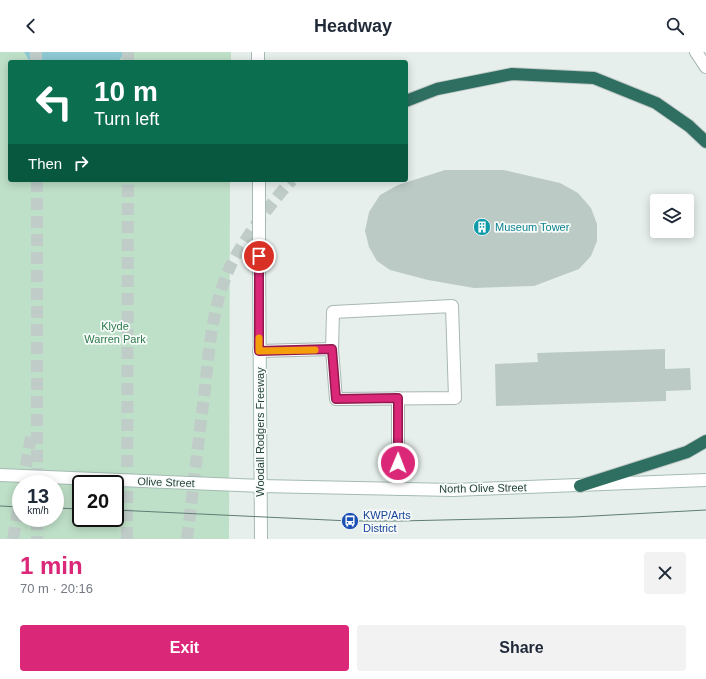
<!DOCTYPE html>
<html lang="en">
<head>
<meta charset="utf-8">
<style>
  :root { --surface:#fff; --page:#f2f2f3; --text:#1f2937; --muted:#747a83; --accent:#db2777 }
  body { margin:0; font-family:Arial,sans-serif; background:var(--page); color:var(--text); height:100vh; display:flex; flex-direction:column; font-size:15px; white-space:nowrap }
  * { box-sizing:border-box; margin:0 }
  p { font-size:13px; color:var(--muted) }
  .icon { flex:none; width:22px; height:22px; fill:none; stroke:currentColor; stroke-width:2; stroke-linecap:round; stroke-linejoin:round }
  .map { position:relative; height:487px; overflow:hidden }
  .details { display:flex; flex-direction:column; background:var(--surface); flex:1 }
  .details>* { flex:none }
  .top-card { position:absolute; left:8px; top:8px; width:400px; height:122px; border-radius:4px; box-shadow:0 2px 10px #0003; background:#0b6e4f; color:#fff; overflow:hidden }
  .tools { position:absolute; left:650px; top:142px; display:grid; gap:8px }
  .tools a { display:grid; place-items:center; width:44px; height:44px; border-radius:4px; background:var(--surface); box-shadow:0 2px 10px #0003; font-size:20px }
  .speed { position:absolute; left:12px; top:423px; display:flex; gap:8px; font-size:20px; font-weight:700; text-align:center }
  .speed>* { display:grid; place-content:center; width:52px; height:52px; border-radius:50%; background:var(--surface); box-shadow:0 2px 10px #0003; line-height:1 }
  .speed small { font-size:10px; font-weight:400 }
  .speed .limit { border:2px solid #111; border-radius:6px; background:#fff; color:#111 }
  .pin { position:absolute; display:grid; place-items:center; width:34px; height:34px; color:#fff; margin:-17px; border:2px solid #fff; border-radius:50%; box-shadow:0 1px 4px #0007 }
  .me { position:absolute; width:44px; margin:-22px; rotate:1deg; stroke-linejoin:round; filter:drop-shadow(0 0 3px #0008) }
  .turn { display:flex; align-items:center; gap:14px; height:84px; padding:0 20px; font-size:18px }
  .turn .icon { width:52px; height:52px; stroke-width:2.5 }
  .turn b { display:block; font-size:28px; line-height:34px }
  .then { display:flex; align-items:center; height:38px; padding:0 20px; background:#0003; gap:8px; font-size:15px }
  .round { display:grid; place-items:center; flex:none; width:42px; height:42px; border-radius:4px; background:var(--page) }
  .headline { display:flex; align-items:center; justify-content:space-between; height:68px; padding:0 20px }
  h1 { font-size:24px; font-weight:700; line-height:30px; color:var(--accent) }
  .cta { display:flex; gap:8px; margin-top:auto; padding:8px 20px }
  .cta a { flex:1; height:46px; border-radius:4px; background:var(--accent); color:#fff; font-size:16px; font-weight:700; line-height:46px; text-align:center }
  .cta a+a { background:var(--page); color:var(--text) }
  header { display:flex; justify-content:space-between; align-items:center; height:52px; padding:0 20px; background:var(--surface); font-size:18px; font-weight:700 }
  .map>svg:first-child { display:block }
  .green { fill:#bfe0c8; fill-rule:evenodd }
  .water { fill:#8ec9d4 }
  .building { fill:#bbcac4 }
  .lines { fill:none; stroke-linecap:round; stroke-linejoin:round }
  .highway-tunnel { stroke:#bfccc8; stroke-width:12; stroke-dasharray:12 6; stroke-linecap:butt }
  .lane-casing { stroke:#a8b8b2; stroke-width:14 }
  .secondary-casing { stroke:#a4bbb3; stroke-width:14 }
  .highway-casing { stroke:#c2cac8; stroke-width:14 }
  .lane { stroke:#fff; stroke-width:12 }
  .secondary { stroke:#fff; stroke-width:12 }
  .highway { stroke:#2f6f62; stroke-width:12 }
  .tram { stroke:#5f7d75; stroke-width:1 }
  .secondary-bridge-casing { stroke:#a4bbb3; stroke-width:14; stroke-linecap:butt }
  .secondary-bridge { stroke:#fff; stroke-width:12 }
  .route-casing { stroke:#8e194d; stroke-width:10 }
  .route { stroke:#db2777; stroke-width:7 }
  .slow { stroke:#f59e0b; stroke-width:7 }
  .labels { text-anchor:middle; stroke-width:3.5; stroke-linejoin:round; paint-order:stroke }
  .culture-label { font-size:11px; fill:#0d838f; stroke:#f7fbf9; text-anchor:start }
  .park-label { font-size:11px; fill:#2d7a4b; stroke:#f7fbf9 }
  .street-label { font-size:11px; fill:#24423a; stroke:#f7fbf9 }
  .transit-label { font-size:11px; fill:#164399; stroke:#f7fbf9; text-anchor:start }
</style>
</head>
<body>
<header><svg class="icon" aria-label="back" viewBox="0 0 24 24"><path d="M15 5l-7 7 7 7"/></svg>Headway<svg class="icon" aria-label="search" viewBox="0 0 24 24"><circle cx="10" cy="10" r="6"/><path d="M15 15l6 6"/></svg></header>
<div class="map">
<svg width="706" height="487" viewBox="0 0 706 487">
  <rect width="100%" height="100%" fill="#e6efeb"/>
  <path class="green" d="M0 0H231V10H10V128H230L229 487H0ZM21 432H55V466H21ZM81 432H115V466H81Z"/>
  <path class="water" d="M24 0H125L118 10H30Z"/>
  <g class="building">
    <path d="M445 118H504L560 131 578 141 591 156 597 172V189L591 204 579 217 534 234 474 236 428 228 390 218 377 209 369 195 365 179 369 160 380 143 398 133Z"/>
    <path d="M665 297V317L690 316 691 338 666 339V349L496 354 495 312 538 310 537 301Z"/>
  </g>
  <g class="lines">
    <g class="highway-tunnel">
      <path d="M36 0V10"/>
      <path d="M128 10V0"/>
      <path d="M37 128V432"/>
      <path d="M23 432 31 384"/>
      <path d="M37 466V487"/>
      <path d="M13 487 21 441"/>
      <path d="M127 487 128 128"/>
      <path d="M187 487C193 440 198 392 204 345 209 301 211 258 229 217 241 191 272 149 292 128"/>
    </g>
    <defs>
      <g id="lane">
        <path d="M696 0 706 15"/>
        <path d="M259 299 332 297 333 260 452 254 455 346 336 347 332 297"/>
        <path d="M398 346V437"/>
      </g>
      <g id="secondary">
        <path d="M258 0V10"/>
        <path d="M259 128V141"/>
        <path d="M259 204 261 487"/>
        <path d="M0 423 260 434 453 438 706 428"/>
      </g>
      <g id="highway">
        <path d="M406 49 437 37 512 22 594 26 656 51 689 74 706 90"/>
        <path d="M580 434 687 400 706 389"/>
      </g>
    </defs>
    <use href="#lane" class="lane-casing"/>
    <use href="#secondary" class="secondary-casing"/>
    <use href="#highway" class="highway-casing"/>
    <use href="#lane" class="lane"/>
    <use href="#secondary" class="secondary"/>
    <use href="#highway" class="highway"/>
    <g class="tram">
      <path d="M0 454 21 455"/>
      <path d="M55 456 81 457"/>
      <path d="M115 458 350 469H399L574 465 706 458"/>
    </g>
    <defs>
      <path id="secondary-bridge" d="M259 204V141"/>
    </defs>
    <use href="#secondary-bridge" class="secondary-bridge-casing"/>
    <use href="#secondary-bridge" class="secondary-bridge"/>
  </g>
  <g class="lines">
    <defs>
      <path id="route" d="M259 204V299L332 297 336 347 398 346V411"/>
    </defs>
    <use href="#route" class="route-casing"/>
    <use href="#route" class="route"/>
    <path class="slow" d="M259 286V299L315 298"/>
  </g>
  <defs>
    <symbol id="building-disc" viewBox="-11 -11 22 22"><circle r="9.5" fill="#0f9aa8" stroke="#f7fbf9"/><path d="M-4-6H4V6H1V3H-1V6H-4ZM-2.5-4.3h1.7v1.8h-1.7ZM.8-4.3h1.7v1.8H.8ZM-2.5-1h1.7V.8h-1.7ZM.8-1h1.7V.8H.8Z" fill="#fff"/></symbol>
    <symbol id="bus-disc" viewBox="-11 -11 22 22"><circle r="9.5" fill="#1a4fb4" stroke="#f7fbf9"/><path d="M-5-6H5V4H4V6H2V4H-2V6H-4V4H-5ZM-3.5-4V0h7V-4ZM-3.5 1.2v1.5H-2V1.2ZM2 1.2v1.5H3.5V1.2Z" fill="#fff"/></symbol>
  </defs>
  <g fill-rule="evenodd">
    <use href="#building-disc" x="472" y="165" width="20" height="20"/>
    <use href="#bus-disc" x="340" y="459" width="20" height="20"/>
  </g>
  <g class="labels">
    <g class="culture-label">
      <text x="495" y="179">Museum Tower</text>
    </g>
    <g class="park-label">
      <text x="115" y="278">Klyde<tspan x="115" dy="13">Warren Park</tspan></text>
    </g>
    <g class="street-label">
      <text transform="translate(260 380) rotate(-90)" y="4">Woodall Rodgers Freeway</text>
      <text transform="translate(166 430) rotate(2)" y="4">Olive Street</text>
      <text transform="translate(483 436) rotate(-1)" y="4">North Olive Street</text>
    </g>
    <g class="transit-label">
      <text x="363" y="467">KWP/Arts<tspan x="363" dy="13">District</tspan></text>
    </g>
  </g>
</svg>
<div class="tools">
<a><svg class="icon" aria-label="layers" viewBox="0 0 24 24"><path d="M12 4l9 5-9 5-9-5zM3 14l9 5 9-5"/></svg></a>
</div>
<div class="speed"><div>13<small>km/h</small></div><div class="limit">20</div></div>
<div class="pin" style="left:259px;top:204px;background:#d93025"><svg class="icon" aria-label="arrive" viewBox="0 0 24 24"><path d="M6 21V4h12l-3 4 3 4H6"/></svg></div>
<svg class="me" style="left:398px;top:411px" viewBox="-20 -20 40 40"><circle r="17" fill="#db2777" stroke="#fff" stroke-width="3"/><path d="M0-11L8 9 0 5-8 9z" fill="#fff"/></svg>
<div class="top-card">
<div class="turn"><svg class="icon" aria-label="left" viewBox="0 0 24 24"><path d="M17 20v-9H6M10 6l-5 5 5 5"/></svg><div><b>10 m</b>Turn left</div></div>
<div class="then">Then<svg class="icon" aria-label="right" viewBox="0 0 24 24"><path d="M7 20v-9h11M14 6l5 5-5 5"/></svg></div>
</div>
</div>
<section class="details">
<div class="headline"><div><h1>1 min</h1><p>70 m · 20:16</p></div><a class="round"><svg class="icon" aria-label="close" viewBox="0 0 24 24"><path d="M6 6l12 12M18 6L6 18"/></svg></a></div>
<div class="cta"><a>Exit</a><a>Share</a></div>
</section>
</body>
</html>
